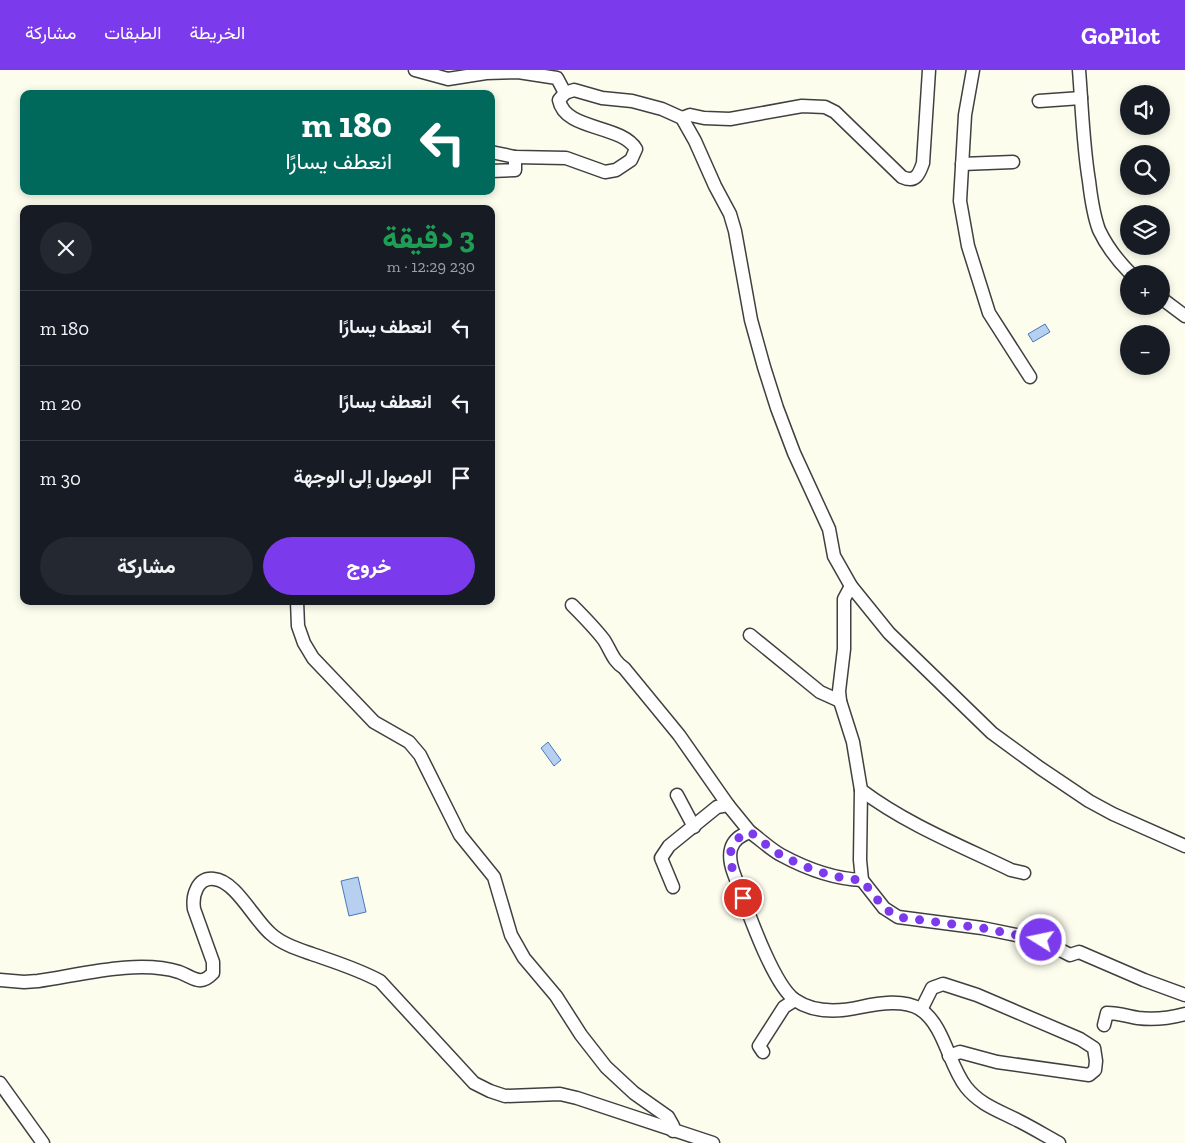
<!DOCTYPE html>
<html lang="ar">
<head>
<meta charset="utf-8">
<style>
  :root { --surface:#171b24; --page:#242831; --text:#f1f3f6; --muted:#9ea1a6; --line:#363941; --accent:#7c3aed }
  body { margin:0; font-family:"Zilla Slab",Vazirmatn,serif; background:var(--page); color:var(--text); direction:rtl; height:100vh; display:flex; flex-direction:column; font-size:19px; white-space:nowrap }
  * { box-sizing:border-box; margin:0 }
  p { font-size:16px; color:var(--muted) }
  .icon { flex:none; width:28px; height:28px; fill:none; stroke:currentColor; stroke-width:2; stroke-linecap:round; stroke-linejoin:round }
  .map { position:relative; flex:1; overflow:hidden; direction:ltr }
  .sheet { position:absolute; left:20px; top:135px; width:475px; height:400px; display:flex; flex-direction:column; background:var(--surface); border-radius:10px; box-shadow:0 2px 8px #0003; direction:rtl }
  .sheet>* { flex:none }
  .banner { position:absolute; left:20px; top:20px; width:475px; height:105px; border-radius:10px; box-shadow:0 2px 8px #0003; direction:rtl; background:#00695c; color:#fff; overflow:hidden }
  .tools { position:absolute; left:1120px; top:15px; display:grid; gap:10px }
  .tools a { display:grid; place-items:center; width:50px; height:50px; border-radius:50%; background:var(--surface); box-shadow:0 2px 8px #0003; font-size:25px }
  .pin { position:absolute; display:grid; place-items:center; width:42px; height:42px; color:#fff; margin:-21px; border:2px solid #fff; border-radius:50%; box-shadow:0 1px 5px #0007 }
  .me { position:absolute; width:55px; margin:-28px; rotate:280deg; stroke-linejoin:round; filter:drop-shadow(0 0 4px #0008) }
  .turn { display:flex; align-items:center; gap:18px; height:105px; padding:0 20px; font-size:22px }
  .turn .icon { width:65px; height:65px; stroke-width:2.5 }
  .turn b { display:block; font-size:35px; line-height:42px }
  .round { display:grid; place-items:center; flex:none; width:52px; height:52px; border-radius:26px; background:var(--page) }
  .head { display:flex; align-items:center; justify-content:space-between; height:85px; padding:0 20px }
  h1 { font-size:30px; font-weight:800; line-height:38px; color:#1e9e55 }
  .cta { display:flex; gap:10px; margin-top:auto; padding:10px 20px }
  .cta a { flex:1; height:58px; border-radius:30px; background:var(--accent); color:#fff; font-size:20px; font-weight:800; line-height:58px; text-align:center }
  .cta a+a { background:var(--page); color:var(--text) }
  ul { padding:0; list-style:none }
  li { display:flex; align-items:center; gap:15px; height:75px; padding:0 20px; border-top:1px solid var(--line) }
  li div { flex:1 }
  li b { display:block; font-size:19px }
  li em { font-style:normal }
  header { display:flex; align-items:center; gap:30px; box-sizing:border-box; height:70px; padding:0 25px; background:var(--accent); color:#fff }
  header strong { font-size:24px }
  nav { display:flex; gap:28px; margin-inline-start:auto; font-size:18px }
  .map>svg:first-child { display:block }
  .water { fill:#b8d0f0; stroke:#4678c0 }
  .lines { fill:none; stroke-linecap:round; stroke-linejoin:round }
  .minor-casing { stroke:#404040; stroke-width:15 }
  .minor { stroke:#fff; stroke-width:12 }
  .route { stroke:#7c3aed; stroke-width:9; stroke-dasharray:0 16.2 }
</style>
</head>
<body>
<header>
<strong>GoPilot</strong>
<nav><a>الخريطة</a><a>الطبقات</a><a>مشاركة</a></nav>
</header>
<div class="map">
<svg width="1185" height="1073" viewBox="0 0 1185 1073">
  <rect width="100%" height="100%" fill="#fdfdee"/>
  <g class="water">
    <path d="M1045 254 1050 262 1033 272 1028 264Z"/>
    <path d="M548 672 561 690 554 696 541 678Z"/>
    <path d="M358 807 366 842 349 846 341 811Z"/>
  </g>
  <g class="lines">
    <defs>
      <g id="minor">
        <path d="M415 0 448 9 486 3 518 2 557 8 565 23 574 20 602 28 632 31 662 39 682 48 695 71 715 116 730 144 735 161 751 250 764 297 777 338 794 383 829 459 834 486 851 516 889 563 992 663 1040 698 1089 731 1113 744 1185 776"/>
        <path d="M973 0 965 45 960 131 968 176 989 243 1030 307"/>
        <path d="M1079 0C1082 37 1083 75 1089 111 1091 128 1093 144 1099 160 1107 177 1118 191 1131 204"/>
        <path d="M1039 31 1081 28"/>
        <path d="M682 48 690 45 704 48 730 49 802 36 825 37 835 42 902 107C915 113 919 105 923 93L929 0"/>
        <path d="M491 82 515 87 566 88 605 102 616 100 631 90 636 79C621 54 565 61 559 30L565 23"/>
        <path d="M962 94 1013 92"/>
        <path d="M491 101 515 100V87"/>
        <path d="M1161 228 1185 246"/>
        <path d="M851 516 844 529V579L839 621 840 631 853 672 861 720 860 790 862 810 884 838 898 847 982 858 1041 870 1070 885 1079 882 1144 910 1185 925"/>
        <path d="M297 531 298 556 304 573 313 588 374 652 409 672 420 685 460 765 494 807 511 865 524 888 556 926 581 965 606 997 634 1023 668 1047 673 1056V1061"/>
        <path d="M572 535C583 546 594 557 604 570 611 581 613 591 624 598L679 665 728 735 750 762"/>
        <path d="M750 565 820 622 840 631"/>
        <path d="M861 720C906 754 961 776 1011 800L1024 803"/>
        <path d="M677 725 694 757"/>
        <path d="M862 810C835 809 805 798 781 785 770 779 760 769 750 762 728 769 727 785 734 804 745 833 772 914 795 930 814 943 839 942 861 937 879 933 903 929 920 939 945 956 948 994 966 1017 980 1035 1000 1041 1019 1051 1033 1058 1046 1066 1059 1073"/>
        <path d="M673 817 661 788 669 776 717 737 728 735"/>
        <path d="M0 910 24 912 38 911C80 905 138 889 179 902 193 907 200 917 213 903V892L194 839C192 826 197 807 214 809 236 811 254 850 271 864 282 874 298 879 312 884 335 892 358 899 380 911L474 1013 490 1021 505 1026 560 1024 577 1028 713 1073"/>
        <path d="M921 940 932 918 943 914 977 925 1080 969 1094 978 1096 991 1095 1000 1089 1005 997 992 960 982 949 986"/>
        <path d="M1104 955 1107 943C1118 943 1127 946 1138 948 1154 950 1170 948 1185 944"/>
        <path d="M763 982 759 976 784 937 795 930"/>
        <path d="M0 1013 43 1073"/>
      </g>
    </defs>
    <use href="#minor" class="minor-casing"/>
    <use href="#minor" class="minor"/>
  </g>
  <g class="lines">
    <path class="route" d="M743 828C735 805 716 774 750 762 760 769 770 779 781 785 805 798 835 809 862 810L884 838 898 847 982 858 1041 870"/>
  </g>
</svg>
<div class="tools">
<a><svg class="icon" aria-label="sound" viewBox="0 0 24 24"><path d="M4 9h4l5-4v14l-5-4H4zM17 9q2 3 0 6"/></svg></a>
<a><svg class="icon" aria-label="search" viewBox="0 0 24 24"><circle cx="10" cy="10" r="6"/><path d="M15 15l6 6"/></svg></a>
<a><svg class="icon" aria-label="layers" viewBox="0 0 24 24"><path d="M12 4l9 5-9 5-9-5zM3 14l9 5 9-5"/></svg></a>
<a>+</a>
<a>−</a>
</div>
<div class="pin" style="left:743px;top:828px;background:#d93025"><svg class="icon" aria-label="arrive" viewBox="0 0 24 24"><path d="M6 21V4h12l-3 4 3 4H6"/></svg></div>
<svg class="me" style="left:1041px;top:870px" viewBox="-20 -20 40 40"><circle r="17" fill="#7c3aed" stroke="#fff" stroke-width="3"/><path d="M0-11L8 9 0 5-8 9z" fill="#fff"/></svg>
<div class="banner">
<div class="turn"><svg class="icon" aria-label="left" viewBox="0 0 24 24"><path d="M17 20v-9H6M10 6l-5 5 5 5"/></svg><div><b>180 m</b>انعطف يسارًا</div></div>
</div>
<section class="sheet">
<div class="head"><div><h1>3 دقيقة</h1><p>230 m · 12:29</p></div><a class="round"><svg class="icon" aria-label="close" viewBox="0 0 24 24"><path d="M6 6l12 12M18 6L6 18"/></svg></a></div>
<ul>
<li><svg class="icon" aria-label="left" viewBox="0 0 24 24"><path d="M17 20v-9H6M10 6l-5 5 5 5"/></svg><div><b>انعطف يسارًا</b></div><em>180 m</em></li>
<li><svg class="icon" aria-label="left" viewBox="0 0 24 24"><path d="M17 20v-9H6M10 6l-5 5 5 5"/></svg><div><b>انعطف يسارًا</b></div><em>20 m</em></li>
<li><svg class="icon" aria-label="arrive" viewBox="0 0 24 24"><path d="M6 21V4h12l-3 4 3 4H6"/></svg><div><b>الوصول إلى الوجهة</b></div><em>30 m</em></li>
</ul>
<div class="cta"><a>خروج</a><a>مشاركة</a></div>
</section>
</div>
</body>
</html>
